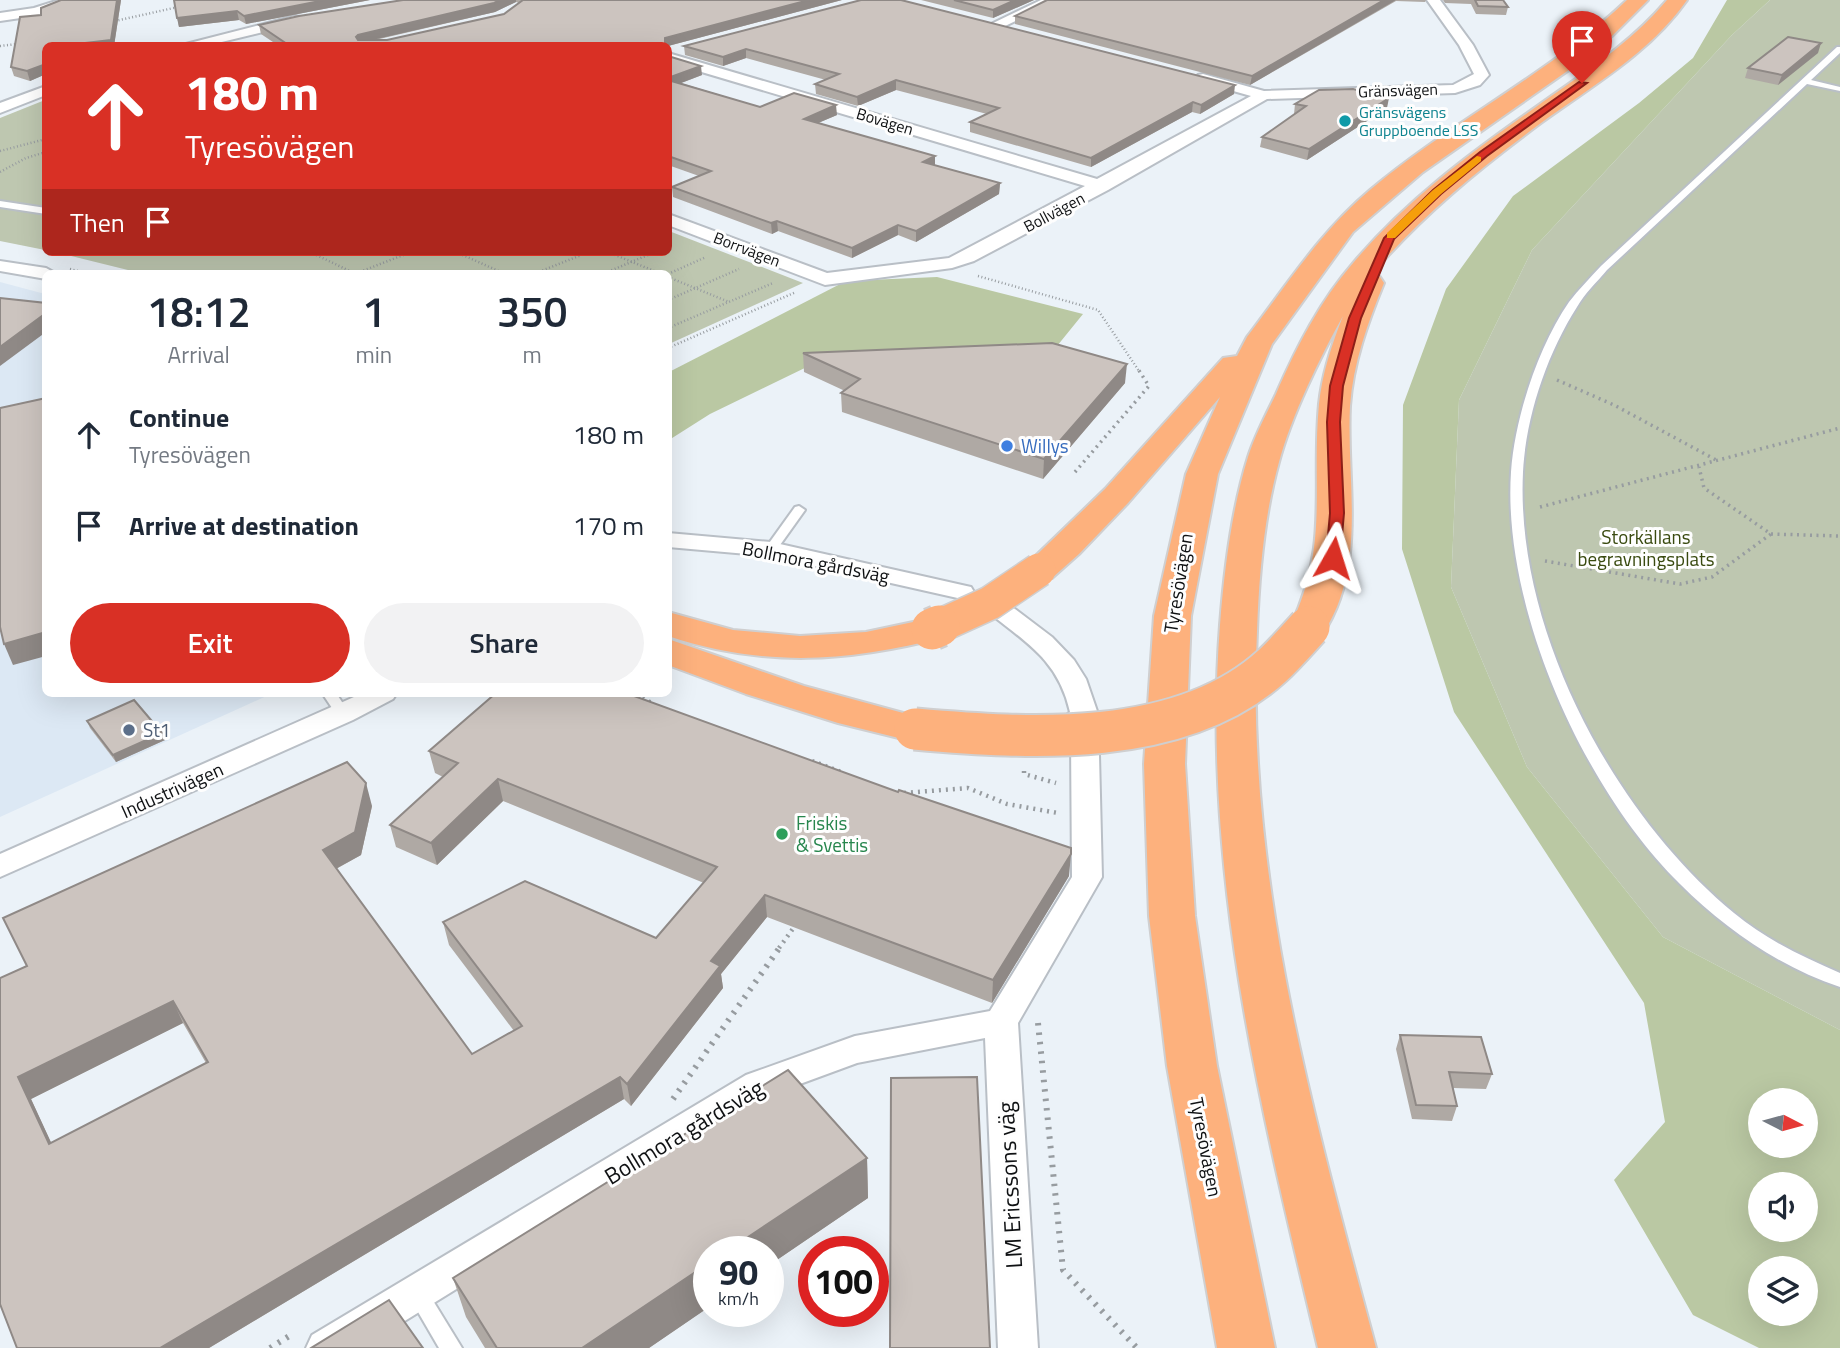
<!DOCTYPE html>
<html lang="en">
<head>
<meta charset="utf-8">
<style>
  :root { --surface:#fff; --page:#f2f2f3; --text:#1f2937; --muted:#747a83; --accent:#d93025 }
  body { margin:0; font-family:"Titillium Web",sans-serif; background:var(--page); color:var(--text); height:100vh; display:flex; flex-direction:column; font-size:26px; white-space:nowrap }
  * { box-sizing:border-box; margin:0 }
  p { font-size:23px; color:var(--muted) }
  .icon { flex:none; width:38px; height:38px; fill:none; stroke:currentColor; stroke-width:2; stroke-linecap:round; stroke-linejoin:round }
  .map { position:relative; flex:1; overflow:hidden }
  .sheet { position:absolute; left:42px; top:270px; width:630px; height:427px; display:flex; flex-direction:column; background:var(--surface); border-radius:10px; box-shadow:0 7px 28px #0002 }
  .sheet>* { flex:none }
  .guide { position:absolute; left:42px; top:42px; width:630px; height:214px; border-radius:10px; box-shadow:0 7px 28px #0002; background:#d93025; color:#fff; overflow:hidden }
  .needle { width:46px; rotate:96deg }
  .tools { position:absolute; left:1748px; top:1088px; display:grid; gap:14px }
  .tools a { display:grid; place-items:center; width:70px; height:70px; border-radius:50%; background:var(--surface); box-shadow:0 7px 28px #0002; font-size:35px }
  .speed { position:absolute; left:693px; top:1236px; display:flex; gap:14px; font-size:35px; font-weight:700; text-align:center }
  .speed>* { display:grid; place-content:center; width:91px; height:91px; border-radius:50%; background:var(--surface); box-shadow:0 7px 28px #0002; line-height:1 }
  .speed small { font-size:18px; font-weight:400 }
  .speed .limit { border:10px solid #d22; background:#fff; color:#111 }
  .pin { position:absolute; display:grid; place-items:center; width:60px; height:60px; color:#fff; margin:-72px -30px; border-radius:50% 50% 50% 0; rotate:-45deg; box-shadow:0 0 7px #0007 }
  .pin .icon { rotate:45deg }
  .me { position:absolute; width:77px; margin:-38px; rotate:6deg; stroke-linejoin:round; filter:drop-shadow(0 0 5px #0008) }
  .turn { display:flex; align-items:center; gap:24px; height:147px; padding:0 28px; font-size:32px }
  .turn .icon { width:91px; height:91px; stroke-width:2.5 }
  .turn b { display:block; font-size:49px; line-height:60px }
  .then { display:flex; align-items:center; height:66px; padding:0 28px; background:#0003; gap:14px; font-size:26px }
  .eta { display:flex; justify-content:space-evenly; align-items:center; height:119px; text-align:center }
  .eta b { font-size:42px; font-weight:600; line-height:49px }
  .action { display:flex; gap:14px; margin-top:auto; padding:14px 28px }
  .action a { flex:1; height:80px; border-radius:42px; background:var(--accent); color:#fff; font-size:28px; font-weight:600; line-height:80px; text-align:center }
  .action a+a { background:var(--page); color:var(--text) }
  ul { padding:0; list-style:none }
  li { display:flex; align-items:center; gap:21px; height:91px; padding:0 28px }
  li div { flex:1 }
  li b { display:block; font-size:26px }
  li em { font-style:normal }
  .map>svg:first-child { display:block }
  .built { fill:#dce8f4 }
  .green { fill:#bec7b0 }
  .forest { fill:#bac8a3; fill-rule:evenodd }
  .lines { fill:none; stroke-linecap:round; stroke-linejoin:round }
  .service-casing { stroke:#b9bfc6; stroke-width:4 }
  .minor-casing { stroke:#b9bfc6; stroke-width:4 }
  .motorway-casing { stroke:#cfcfd0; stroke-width:4 }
  .path-far3 { stroke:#979ca0; stroke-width:2.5; stroke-dasharray:1 2.5; stroke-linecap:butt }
  .path-far2 { stroke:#979ca0; stroke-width:3.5; stroke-dasharray:2 4.5; stroke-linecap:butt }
  .path-far1 { stroke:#979ca0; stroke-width:4.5; stroke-dasharray:2 5; stroke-linecap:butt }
  .path { stroke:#979ca0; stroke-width:6; stroke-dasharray:2.5 7; stroke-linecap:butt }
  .service { fill:#fff; fill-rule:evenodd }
  .minor { fill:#fff; fill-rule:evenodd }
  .motorway { fill:#fdb17d; fill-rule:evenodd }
  .motorway-bridge-far1-casing { stroke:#cfcfd0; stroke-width:36; stroke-linecap:butt }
  .motorway-bridge-casing { stroke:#cfcfd0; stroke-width:45; stroke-linecap:butt }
  .motorway-bridge-far1 { stroke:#fdb17d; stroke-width:33 }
  .motorway-bridge { stroke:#fdb17d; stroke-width:41 }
  .wall { fill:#afa9a4; fill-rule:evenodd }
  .shaded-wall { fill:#8f8986 }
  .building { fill:#ccc4bf; stroke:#8f8986; stroke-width:2; fill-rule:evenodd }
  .route { fill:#d93025; stroke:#8d1f18; stroke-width:2 }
  .slow { fill:#f59e0b }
  .culture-dot { fill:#0f9aa8; stroke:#fefefe; stroke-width:2.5 }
  .shop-dot { fill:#3f7fe0; stroke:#fefefe; stroke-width:2.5 }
  .service-dot { fill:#5c6f8a; stroke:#fefefe; stroke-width:2.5 }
  .leisure-dot { fill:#2e9e5b; stroke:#fefefe; stroke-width:2.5 }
  .labels { text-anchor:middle; stroke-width:6; stroke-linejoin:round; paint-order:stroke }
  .far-street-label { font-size:16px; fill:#0f1113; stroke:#fefefe }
  .far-culture-label { font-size:16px; fill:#0d838f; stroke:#fefefe; text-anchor:start }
  .shop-label { font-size:19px; fill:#366cbe; stroke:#fefefe; text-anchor:start }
  .park-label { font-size:19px; fill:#394a0f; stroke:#fefefe }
  .street-label { font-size:19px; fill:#0f1113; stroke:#fefefe }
  .service-label { font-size:19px; fill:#4e5e75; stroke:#fefefe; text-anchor:start }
  .leisure-label { font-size:19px; fill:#27864d; stroke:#fefefe; text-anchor:start }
  .near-street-label { font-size:23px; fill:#0f1113; stroke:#fefefe }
</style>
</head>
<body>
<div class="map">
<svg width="1840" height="1348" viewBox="0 0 1840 1348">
  <rect width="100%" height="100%" fill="#ebf2f8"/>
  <path class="built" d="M0 282 45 294 46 693H273L0 817Z"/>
  <g class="green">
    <path d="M1770 0H1840V1030L1663 937 1527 767 1451 587 1459 400 1532 250 1732 35Z"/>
    <path d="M45 100V250L0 241V118Z"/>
    <path d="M669 231 803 283 669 344 668 273H140L55 252H668Z"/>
  </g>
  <g class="forest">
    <path d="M1727 0H1770L1732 35 1532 250 1459 400 1451 587 1527 767 1663 937 1840 1030V1348H1759L1693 1315 1614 1180 1665 1122 1644 1003 1454 712 1402 549 1403 405 1446 289 1513 196 1639 103 1693 58ZM1760 1101H1806V1146H1760ZM1760 1185H1806V1230H1760ZM1760 1269H1806V1314H1760Z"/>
    <path d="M937 277 1083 314 1053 351 813 364 710 414 669 440V372L846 281Z"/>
  </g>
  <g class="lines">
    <defs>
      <g id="service">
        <path d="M1837 47H1840V53L1811 80 1840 87V91L1807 84 1607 270C1597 282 1585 293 1577 307 1547 354 1526 416 1523 472 1515 630 1614 814 1734 913 1765 939 1803 957 1840 973V987C1780 967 1725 929 1680 884 1584 790 1502 608 1511 472 1515 417 1538 347 1569 302 1579 289 1590 278 1601 266Z"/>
        <path d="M0 201 46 208V214L0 207Z"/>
        <path d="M799 506 805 510 775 552H767L765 549 767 546 795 507Z"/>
        <path d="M322 693H336L350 714 348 717H338Z"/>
        <path d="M417 1284 424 1286 462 1348H439L407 1293 410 1286Z"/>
      </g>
      <g id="minor">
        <path d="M59 0H78L41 15 0 21V13L34 8Z"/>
        <path d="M1041 0H1058L1001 28 996 29 989 25Z"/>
        <path d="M1427 0H1440L1473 45 1489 75 1480 85 1455 93 1267 99 1108 190 974 261 952 268 825 285 668 225V214L827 273 949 258 1085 186 668 62V53L1097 179 1251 96 1198 81 1196 78 1198 75 1203 74 1264 91 1453 85 1474 74 1459 45Z"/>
        <path d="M295 16 300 17V23L205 46H178Z"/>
        <path d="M46 86V95L0 113V103Z"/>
        <path d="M0 261 46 268 55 273H46V279L0 271Z"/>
        <path d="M668 533 771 542 962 585 971 587 974 592 971 597 962 599 771 556 668 547Z"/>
        <path d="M1002 603 1011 606 1052 637 1074 660 1086 679 1098 714 1102 877 1018 1023 1038 1348H998L985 1038 857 1063 770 1095 361 1348H306L312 1335 746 1075 855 1036 990 1011 1072 877 1071 737 1056 735 1052 729 1070 712C1059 663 1030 645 993 616L989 611 993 606Z"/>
        <path d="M363 693H397L393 699 353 720 0 877V854Z"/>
      </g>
      <g id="motorway">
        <path d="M1627 0H1648L1612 36 1576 65 1423 172 1353 232 1272 344 1218 474 1191 616 1185 764 1195 916 1217 1066 1275 1348H1217L1167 1066 1149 916 1144 764 1154 616 1186 474 1220 397 1128 503 1079 554 1052 578 1039 581 1026 578 1021 570 1105 489 1223 358 1237 356 1247 337C1286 286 1321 231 1370 190 1452 121 1549 74 1627 0Z"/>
        <path d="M1667 0H1687C1650 53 1592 86 1541 123 1479 169 1421 216 1371 275L1380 277 1384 283C1368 322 1353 363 1350 406 1346 482 1368 567 1322 635L1309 638 1296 635 1290 627C1330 544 1311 489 1319 404 1322 374 1332 344 1343 316 1320 357 1291 417 1279 462 1264 516 1259 575 1257 631 1245 875 1313 1114 1376 1348H1318C1261 1111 1201 870 1220 625 1224 572 1232 508 1248 457 1255 435 1266 415 1276 394 1297 346 1320 301 1354 262 1406 201 1470 153 1536 107 1582 74 1630 44 1667 0Z"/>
        <path d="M668 612 733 630 800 636 866 632 932 618 945 621 951 629 945 637C848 662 765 668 668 636Z"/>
        <path d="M668 639 804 686 929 720 935 729 929 738 915 742 838 723 746 694 668 665Z"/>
      </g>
    </defs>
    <use href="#service" class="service-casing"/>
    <use href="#minor" class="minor-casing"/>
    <use href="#motorway" class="motorway-casing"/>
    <g class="path-far3">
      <path d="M115 21 178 7"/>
      <path d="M0 46 18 44"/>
      <path d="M0 151 46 139"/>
      <path d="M0 172 26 158 46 152"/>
      <path d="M310 252 354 273"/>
      <path d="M456 252 503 273"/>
      <path d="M608 252 659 273"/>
      <path d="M70 269 86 273"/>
      <path d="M357 273 411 252"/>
      <path d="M536 273 589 252"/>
      <path d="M605 273 655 252"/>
      <path d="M668 274 706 257"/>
      <path d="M978 276 1098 310 1139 371"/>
      <path d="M668 277 729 302"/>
      <path d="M668 300 739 269"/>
      <path d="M668 328 773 283"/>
      <path d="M668 348 796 292"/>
    </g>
    <g class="path-far2">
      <path d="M1557 380 1614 405 1718 461"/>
      <path d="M1075 472 1149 386 1138 369"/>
      <path d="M1540 507 1840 428"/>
      <path d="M1771 534 1840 536"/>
      <path d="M1545 561 1680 584 1712 577 1771 534 1704 488 1699 467"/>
    </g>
    <g class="path-far1">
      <path d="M637 693 651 703"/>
      <path d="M812 761 844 773"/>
      <path d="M1024 771V774L1056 783"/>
      <path d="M904 793 968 788 1007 804 1058 813"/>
      <path d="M779 948 797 923"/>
    </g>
    <g class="path">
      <path d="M1038 1023 1063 1270 1137 1348"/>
      <path d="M673 1099 780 947"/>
      <path d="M270 1348 294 1333"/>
    </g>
    <use href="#service" class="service"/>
    <use href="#minor" class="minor"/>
    <use href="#motorway" class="motorway"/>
    <defs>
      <path id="motorway-bridge-far1" d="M935 628 990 603 1039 570"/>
      <g id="motorway-bridge">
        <path d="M932 629 939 626"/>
        <path d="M915 729C1029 739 1181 749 1272 666 1285 654 1297 640 1309 627"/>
      </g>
    </defs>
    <use href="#motorway-bridge-far1" class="motorway-bridge-far1-casing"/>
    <use href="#motorway-bridge" class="motorway-bridge-casing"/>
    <use href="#motorway-bridge-far1" class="motorway-bridge-far1"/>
    <use href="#motorway-bridge" class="motorway-bridge"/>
  </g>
  <g class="wall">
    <path d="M61 0H121L114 46H46V74L30 81 14 76 11 67 41 15Z"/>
    <path d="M174 0H370L246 24 239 20 179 27Z"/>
    <path d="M403 0H842L668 46H279L261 34 259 25ZM516 2 519 3 504 14 387 40H375L495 12Z"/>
    <path d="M861 0 1234 94 1200 114 1192 112 1091 167 970 132V122L987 114 896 90 858 106 816 94 815 84 826 80 746 58 723 66 685 55 684 46Z"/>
    <path d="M921 0H1034L993 18Z"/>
    <path d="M1047 0H1426L1425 2 1396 1 1250 85 1015 24V16Z"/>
    <path d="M1443 0H1503L1508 7 1506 15 1476 14 1471 4 1445 3Z"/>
    <path d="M1818 53 1778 85 1745 78 1748 68Z"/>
    <path d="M668 56 702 75 681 83 760 107 837 115 818 123 935 165 1000 183 999 194 916 242 898 235 852 258 778 231 772 234 673 197 672 187 699 176 668 165Z"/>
    <path d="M1295 104 1387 108 1307 160 1260 147 1262 137 1295 114H1294Z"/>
    <path d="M803 353 1125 383 1043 479 842 412 841 393 845 391 804 372Z"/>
    <path d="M87 721 165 740 116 762 90 728Z"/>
    <path d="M429 751 1069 876 992 1003 767 917 721 974 723 988 631 1106 624 1099 209 1348H17L0 978 372 806 361 855 336 869 472 1054 514 1031 449 945 443 922 656 938 704 883 503 801 437 865 396 847 390 825 443 777 435 773ZM183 1023 206 1063 51 1143 31 1099Z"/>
    <path d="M1400 1035 1492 1074 1486 1089 1453 1088 1457 1106 1452 1121 1412 1119 1396 1049Z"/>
    <path d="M867 1158 868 1198 768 1266V1251L709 1307 649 1348H485L466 1317 453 1278Z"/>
  </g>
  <g class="shaded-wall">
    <path d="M117 0H121L114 46H86V43Z"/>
    <path d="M325 0H370L246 24 244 16Z"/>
    <path d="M500 0H516V2L495 12 359 43 356 37 358 35Z"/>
    <path d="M809 0H842L668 46H665V38Z"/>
    <path d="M1015 0H1034L993 18V10Z"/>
    <path d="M1384 0H1396L1250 85 1252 76Z"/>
    <path d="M237 11 239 20 179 27 177 18Z"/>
    <path d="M1821 43 1818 53 1778 85 1782 75Z"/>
    <path d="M746 49V58L723 66V57Z"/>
    <path d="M46 64V74L30 81 27 71Z"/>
    <path d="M701 66 702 75 668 88V78Z"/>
    <path d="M896 80V90L858 106 857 97Z"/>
    <path d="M1235 85 1234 94 1200 114 1201 105Z"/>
    <path d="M1389 98 1387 108 1307 160 1309 149Z"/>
    <path d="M1193 102 1192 112 1091 167V158Z"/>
    <path d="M836 105 837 115 804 129V119Z"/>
    <path d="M935 156V166L923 162Z"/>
    <path d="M1000 183 999 194 916 242V231Z"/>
    <path d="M777 221 778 231 772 234 771 223Z"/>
    <path d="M898 225V235L852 258V248Z"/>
    <path d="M46 313V332L0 366V347Z"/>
    <path d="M1127 364 1125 383 1043 479 1044 459Z"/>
    <path d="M46 632V656L13 665 4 644Z"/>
    <path d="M162 733 165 740 116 762 113 755Z"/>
    <path d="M498 779 503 801 437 865 431 843Z"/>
    <path d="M366 783 372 806 361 855 330 872 323 850Z"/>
    <path d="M1071 854 1069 876 992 1003 993 980Z"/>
    <path d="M765 895 767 917 721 974 723 988 631 1106 627 1084 711 961Z"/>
    <path d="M173 1001 183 1023 31 1099 62 1166 49 1144 18 1077Z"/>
    <path d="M620 1077 624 1099 209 1348H160Z"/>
    <path d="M867 1158 868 1198 768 1266V1251H727Z"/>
    <path d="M709 1263V1307L649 1348H582Z"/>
  </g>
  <g class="building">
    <path d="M61 0H117L111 40 86 43V46H46V64L27 71 11 67 20 17 41 15V8Z"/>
    <path d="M174 0H325L244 16 237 11 177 18Z"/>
    <path d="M403 0H500L494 3 358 35 356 37 358 40H387L504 14 523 0H809L665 38V46H290L259 25 299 16Z"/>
    <path d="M861 0H901L1235 85 1201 105 1193 102 1091 158 970 122 999 108 896 80 857 97 815 84 839 74 746 49 723 57 684 46Z"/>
    <path d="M954 0H1015L993 10Z"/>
    <path d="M1047 0H1384L1252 76 1015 16Z"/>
    <path d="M1475 0H1503L1508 7 1478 6Z"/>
    <path d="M1788 37 1821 43 1782 75 1748 68Z"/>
    <path d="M668 56 701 66 668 78Z"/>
    <path d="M668 80 760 107 794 93 836 105 804 119 935 156 923 162 1000 183 916 231 898 225 852 248 777 221 771 223 672 187 711 171 668 156Z"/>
    <path d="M1353 89 1389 98 1309 149 1262 137 1306 106 1295 104 1319 90Z"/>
    <path d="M0 298 46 303V313L0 347Z"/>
    <path d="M1052 343 1127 364 1044 459 841 393 860 379 803 353Z"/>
    <path d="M46 398V632L4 644 0 627V408Z"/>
    <path d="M496 693H626L898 792 899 790 1071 848V854L993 980 765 895 711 961 720 966 627 1084 620 1077 160 1348H17L0 1304V978L27 966 3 918 347 762 366 783 355 832 323 850 472 1054 522 1026 443 922 525 881 656 938 717 867 498 779 431 843 390 825 458 763 429 751ZM173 1001 208 1062 49 1144 18 1077Z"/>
    <path d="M134 700 162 733 113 755 87 721Z"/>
    <path d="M1400 1035 1481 1037 1492 1074 1449 1072 1457 1106 1416 1105Z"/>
    <path d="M788 1070 867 1158 727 1251H709V1263L582 1348H497L453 1278Z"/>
    <path d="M977 1077 990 1348H890L891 1078Z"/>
    <path d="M389 1300 423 1348H311Z"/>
  </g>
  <path class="route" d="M1579 82 1587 83 1487 156 1441 194 1394 239 1361 318 1343 386 1340 422 1344 513 1340 558 1333 562 1328 561 1326 558 1330 513 1327 422 1330 386 1349 318 1384 238 1433 190 1480 152Z"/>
  <path class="slow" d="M1477 156 1481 157V161L1441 194 1395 238H1387V233L1433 190Z"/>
  <circle class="culture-dot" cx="1345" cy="121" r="7"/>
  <circle class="shop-dot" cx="1007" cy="446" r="7"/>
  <circle class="service-dot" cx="129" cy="730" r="7"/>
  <circle class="leisure-dot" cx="782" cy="834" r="7"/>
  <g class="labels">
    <g class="far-street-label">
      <text transform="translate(1398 90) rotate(-2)" y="6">Gränsvägen</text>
      <text transform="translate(885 121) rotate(17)" y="6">Bovägen</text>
      <text transform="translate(1054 212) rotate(-28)" y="6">Bollvägen</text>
      <text transform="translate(747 249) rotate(21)" y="6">Borrvägen</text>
    </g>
    <g class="far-culture-label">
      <text x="1359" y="118">Gränsvägens<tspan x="1359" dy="18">Gruppboende LSS</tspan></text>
    </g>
    <g class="shop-label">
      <text x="1021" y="453">Willys</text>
    </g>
    <g class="park-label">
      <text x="1646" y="544">Storkällans<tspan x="1646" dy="22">begravningsplats</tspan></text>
    </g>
    <g class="street-label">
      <text transform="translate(816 562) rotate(11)" y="7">Bollmora gårdsväg</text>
      <text transform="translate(1178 583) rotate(-81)" y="7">Tyresövägen</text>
      <text transform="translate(172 790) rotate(-24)" y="7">Industrivägen</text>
      <text transform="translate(1206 1147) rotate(79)" y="7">Tyresövägen</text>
    </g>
    <g class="service-label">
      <text x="143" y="737">St1</text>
    </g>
    <g class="leisure-label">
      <text x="796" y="830">Friskis<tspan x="796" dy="22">&amp; Svettis</tspan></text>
    </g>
    <g class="near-street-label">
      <text transform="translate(684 1132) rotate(-31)" y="8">Bollmora gårdsväg</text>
      <text transform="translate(1010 1185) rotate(-93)" y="8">LM Ericssons väg</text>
    </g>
  </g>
</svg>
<div class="tools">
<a><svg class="needle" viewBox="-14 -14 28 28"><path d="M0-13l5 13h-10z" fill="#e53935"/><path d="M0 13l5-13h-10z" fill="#747a83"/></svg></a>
<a><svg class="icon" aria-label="sound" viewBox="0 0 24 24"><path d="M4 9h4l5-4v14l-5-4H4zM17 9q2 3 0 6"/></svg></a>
<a><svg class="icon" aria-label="layers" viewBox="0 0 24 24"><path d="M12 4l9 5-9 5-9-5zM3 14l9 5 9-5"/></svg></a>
</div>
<div class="speed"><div>90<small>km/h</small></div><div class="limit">100</div></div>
<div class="pin" style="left:1582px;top:83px;background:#d93025"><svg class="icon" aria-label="arrive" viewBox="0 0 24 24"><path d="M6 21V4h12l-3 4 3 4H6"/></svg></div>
<svg class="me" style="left:1333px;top:558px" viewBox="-20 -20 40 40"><path d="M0-17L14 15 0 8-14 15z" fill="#d93025" stroke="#fff" stroke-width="4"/></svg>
<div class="guide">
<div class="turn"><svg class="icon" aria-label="ahead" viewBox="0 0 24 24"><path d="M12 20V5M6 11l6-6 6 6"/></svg><div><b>180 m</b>Tyresövägen</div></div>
<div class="then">Then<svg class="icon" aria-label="arrive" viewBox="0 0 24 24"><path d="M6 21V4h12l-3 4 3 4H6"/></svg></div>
</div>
<section class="sheet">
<div class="eta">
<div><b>18:12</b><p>Arrival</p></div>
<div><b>1</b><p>min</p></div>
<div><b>350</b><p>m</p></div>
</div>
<ul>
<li><svg class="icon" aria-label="ahead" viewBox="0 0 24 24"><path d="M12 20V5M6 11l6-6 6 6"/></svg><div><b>Continue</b><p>Tyresövägen</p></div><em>180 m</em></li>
<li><svg class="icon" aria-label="arrive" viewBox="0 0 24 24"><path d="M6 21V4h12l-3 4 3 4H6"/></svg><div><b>Arrive at destination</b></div><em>170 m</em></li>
</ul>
<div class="action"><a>Exit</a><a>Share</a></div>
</section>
</div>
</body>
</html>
